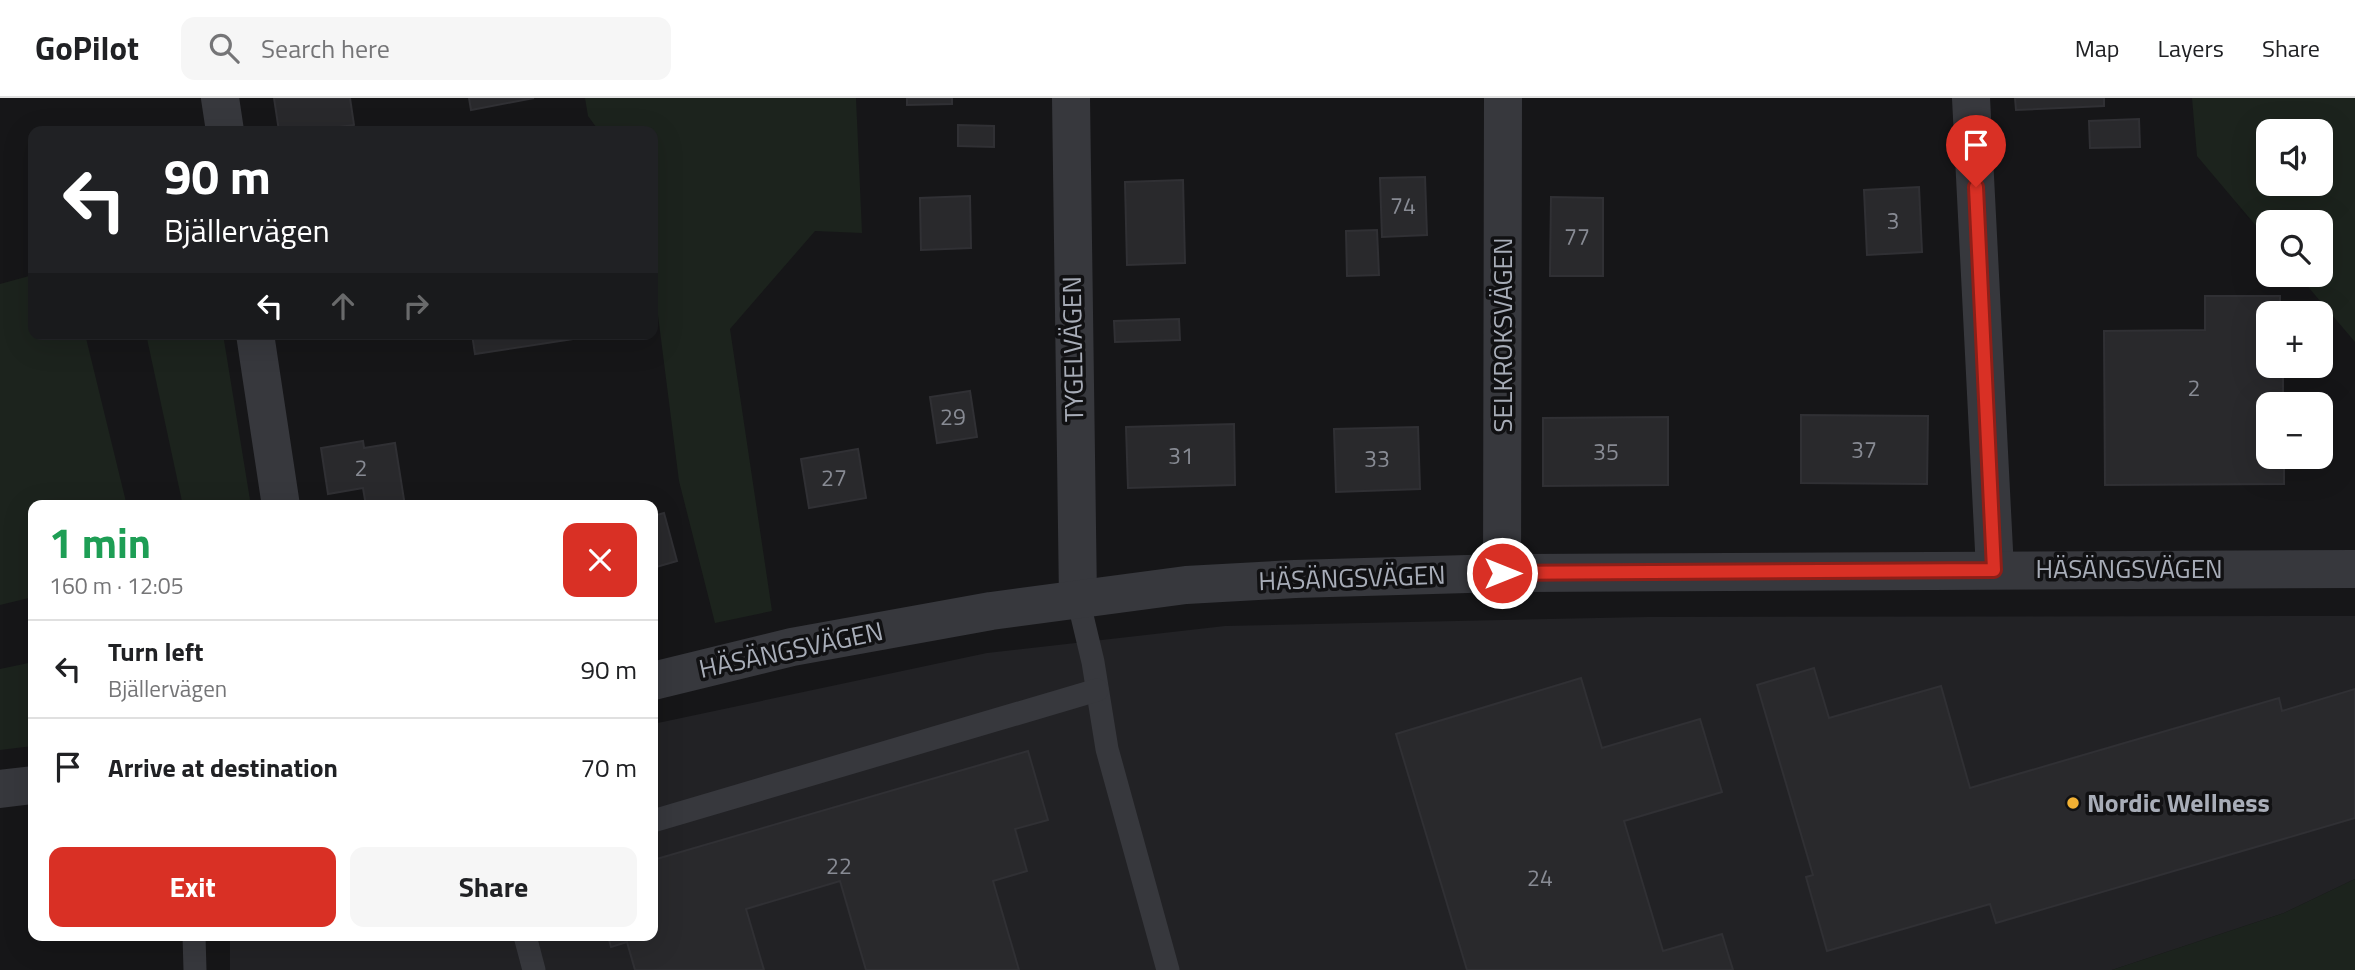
<!DOCTYPE html>
<html lang="en">
<head>
<meta charset="utf-8">
<style>
  :root { --surface:#fff; --page:#f6f6f6; --text:#202124; --muted:#757577; --line:#e0e0e0; --accent:#d93025 }
  body { margin:0; font-family:"Titillium Web",sans-serif; background:var(--page); color:var(--text); height:100vh; display:flex; flex-direction:column; font-size:26px; white-space:nowrap }
  * { box-sizing:border-box; margin:0 }
  p { font-size:23px; color:var(--muted) }
  .icon { flex:none; width:38px; height:38px; fill:none; stroke:currentColor; stroke-width:2; stroke-linecap:round; stroke-linejoin:round }
  .map { position:relative; flex:1; overflow:hidden }
  .panel { position:absolute; left:28px; top:402px; width:630px; height:441px; display:flex; flex-direction:column; background:var(--surface); border-radius:14px; box-shadow:0 7px 28px #0002 }
  .panel>* { flex:none }
  .top-card { position:absolute; left:28px; top:28px; width:630px; height:214px; border-radius:14px; box-shadow:0 7px 28px #0002; background:#202124; color:#fff; overflow:hidden }
  .tools { position:absolute; left:2256px; top:21px; display:grid; gap:14px }
  .tools a { display:grid; place-items:center; width:77px; height:77px; border-radius:14px; background:var(--surface); box-shadow:0 7px 28px #0002; font-size:35px }
  .pin { position:absolute; display:grid; place-items:center; width:60px; height:60px; color:#fff; margin:-72px -30px; border-radius:50% 50% 50% 0; rotate:-45deg; box-shadow:0 0 7px #0007 }
  .pin .icon { rotate:45deg }
  .me { position:absolute; width:77px; margin:-38px; rotate:90deg; stroke-linejoin:round; filter:drop-shadow(0 0 5px #0008) }
  .turn { display:flex; align-items:center; gap:24px; height:147px; padding:0 21px; font-size:32px }
  .turn .icon { width:91px; height:91px; stroke-width:2.5 }
  .turn b { display:block; font-size:49px; line-height:60px }
  .lanes { display:flex; align-items:center; height:66px; padding:0 21px; background:#0003; justify-content:center; gap:35px; direction:ltr }
  .lanes .off { opacity:.35 }
  .round { display:grid; place-items:center; flex:none; width:74px; height:74px; border-radius:14px; background:var(--page) }
  .overview { display:flex; align-items:center; justify-content:space-between; height:119px; padding:0 21px }
  h1 { font-size:42px; font-weight:700; line-height:52px; color:#1e9e55 }
  .button { display:flex; gap:14px; margin-top:auto; padding:14px 21px }
  .button a { flex:1; height:80px; border-radius:14px; background:var(--accent); color:#fff; font-size:28px; font-weight:700; line-height:80px; text-align:center }
  .button a+a { background:var(--page); color:var(--text) }
  ul { padding:0; list-style:none }
  li { display:flex; align-items:center; gap:21px; height:98px; padding:0 21px; border-top:2px solid var(--line) }
  li div { flex:1 }
  li b { display:block; font-size:26px }
  li em { font-style:normal }
  header { display:flex; align-items:center; gap:42px; box-sizing:border-box; height:98px; padding:0 35px; background:var(--surface); border-bottom:2px solid var(--line) }
  header strong { font-size:33px }
  nav { display:flex; gap:38px; margin-inline-start:auto; font-size:24px }
  .search { width:490px; height:63px; background:var(--page); display:flex; align-items:center; gap:18px; box-sizing:border-box; padding:0 24px; border-radius:14px; color:var(--muted); font-size:26px }
  .map>svg:first-child { display:block }
  .built { fill:#222225 }
  .green { fill:#1c231d; fill-rule:evenodd }
  .building { fill:#29292c; stroke:#303034; stroke-width:2 }
  .lines { fill:none; stroke-linecap:round; stroke-linejoin:round }
  .service { stroke:#37383d; stroke-width:23 }
  .minor { stroke:#37383d; stroke-width:38 }
  .tertiary { stroke:#37383d; stroke-width:38 }
  .route-casing { stroke:#8d1f18; stroke-width:18 }
  .route { stroke:#d93025; stroke-width:12 }
  .poi-dot { fill:#f2b134; stroke:#111113; stroke-width:2.5 }
  .labels { text-anchor:middle; stroke-width:7; stroke-linejoin:round; paint-order:stroke }
  .number-label { font-size:23px; fill:#888b94 }
  .street-label { font-size:26px; fill:#a8adb8; stroke:#111113 }
  .poi-label { font-size:26px; font-weight:bold; fill:#a8adb8; stroke:#111113; text-anchor:start }
</style>
</head>
<body>
<header>
<strong>GoPilot</strong>
<div class="search"><svg class="icon" aria-label="search" viewBox="0 0 24 24"><circle cx="10" cy="10" r="6"/><path d="M15 15l6 6"/></svg>Search here</div>
<nav><a>Map</a><a>Layers</a><a>Share</a></nav>
</header>
<div class="map">
<svg width="2355" height="872" viewBox="0 0 2355 872">
  <rect width="100%" height="100%" fill="#161618"/>
  <path class="built" d="M2355 518V781L2284 815 2112 872H230V838H653V626L987 555 1225 528 1647 519Z"/>
  <g class="green">
    <path d="M585 0H856L862 135 815 133 730 231 772 513 715 525 679 383 653 178V33H599L588 18Z"/>
    <path d="M2192 0H2355V244L2298 177H2320V124H2268V142L2197 58ZM2268 33H2320V86H2268Z"/>
    <path d="M33 177V236H85L127 408H33V499L0 507V186Z"/>
    <path d="M146 236H223L251 408H183Z"/>
    <path d="M33 564V648L0 652V571Z"/>
    <path d="M2355 781V872H2112L2284 815Z"/>
  </g>
  <g class="building">
    <path d="M274 0H350L354 27 309 33H279Z"/>
    <path d="M469 0H534L471 12Z"/>
    <path d="M907 0H952V6L907 7Z"/>
    <path d="M2015 0H2104V8L2016 12Z"/>
    <path d="M2139 21 2140 49 2090 50 2089 23Z"/>
    <path d="M958 27 994 28V49L958 48Z"/>
    <path d="M1425 79 1427 137 1382 139 1380 80Z"/>
    <path d="M1183 82 1185 165 1127 167 1125 84Z"/>
    <path d="M1919 89 1922 154 1867 157 1864 92Z"/>
    <path d="M970 98 971 150 921 152 920 100Z"/>
    <path d="M1551 99 1603 100V178H1550Z"/>
    <path d="M1377 132 1379 177 1347 178 1346 133Z"/>
    <path d="M2205 198H2280V215H2268V268H2318V273H2283V306H2268V359H2284V386L2105 387 2104 233 2205 232Z"/>
    <path d="M1179 221 1180 242 1115 244 1114 223Z"/>
    <path d="M472 236H606L475 256Z"/>
    <path d="M970 293 977 339 937 345 930 299Z"/>
    <path d="M1801 317 1928 318 1927 386 1801 385Z"/>
    <path d="M1668 319V387L1543 388V320Z"/>
    <path d="M1234 326 1235 387 1128 390 1126 329Z"/>
    <path d="M1418 329 1420 391 1336 394 1334 331Z"/>
    <path d="M363 343 364 350 395 345 405 408H366L363 390 328 396 321 350Z"/>
    <path d="M858 351 866 400 809 410 801 361Z"/>
    <path d="M664 415 677 463 653 470V418Z"/>
    <path d="M1814 570 1829 620 1941 588 1970 690 2279 600 2282 613 2355 591V720L1996 825 1990 806 1827 853 1806 779 1813 777 1757 587Z"/>
    <path d="M1581 580 1602 650 1700 621 1722 694 1624 723 1663 853 1722 836 1733 872H1467L1396 636Z"/>
    <path d="M1028 653 1048 722 1015 731 1027 773 993 783 1019 872H866L840 783 746 811 764 872H635L627 844 611 849 608 838H653V762Z"/>
  </g>
  <g class="lines">
    <g class="service">
      <path d="M1078 501 1093 564 1107 651 1168 872"/>
      <path d="M653 723 1097 592"/>
      <path d="M194 838 195 872"/>
      <path d="M525 838 534 872"/>
    </g>
    <g class="minor">
      <path d="M220 0 225 33"/>
      <path d="M1071 0 1078 501"/>
      <path d="M1971 0 1995 472"/>
      <path d="M255 236 281 408"/>
      <path d="M1502 475 1503 0"/>
    </g>
    <g class="tertiary">
      <path d="M653 583 792 549 991 513 1186 487 1295 481 1502 475 2355 471"/>
      <path d="M0 691 33 687"/>
    </g>
  </g>
  <g class="lines">
    <defs>
      <path id="route" d="M1502 475 1994 472 1976 89"/>
    </defs>
    <use href="#route" class="route-casing"/>
    <use href="#route" class="route"/>
  </g>
  <circle class="poi-dot" cx="2073" cy="705" r="7"/>
  <g class="labels">
    <g class="number-label">
      <text x="1403" y="116">74</text>
      <text x="1893" y="131">3</text>
      <text x="1577" y="147">77</text>
      <text x="2194" y="298">2</text>
      <text x="953" y="327">29</text>
      <text x="1864" y="360">37</text>
      <text x="1606" y="362">35</text>
      <text x="1181" y="366">31</text>
      <text x="1377" y="369">33</text>
      <text x="361" y="378">2</text>
      <text x="834" y="388">27</text>
      <text x="839" y="776">22</text>
      <text x="1540" y="788">24</text>
    </g>
    <g class="street-label">
      <text transform="translate(1503 237) rotate(-90)" y="9">SELKROKSVÄGEN</text>
      <text transform="translate(1073 251) rotate(-91)" y="9">TYGELVÄGEN</text>
      <text x="2129" y="480">HÄSÄNGSVÄGEN</text>
      <text transform="translate(1352 480) rotate(-2)" y="9">HÄSÄNGSVÄGEN</text>
      <text transform="translate(791 552) rotate(-12)" y="9">HÄSÄNGSVÄGEN</text>
    </g>
    <g class="poi-label">
      <text x="2087" y="714">Nordic Wellness</text>
    </g>
  </g>
</svg>
<div class="tools">
<a><svg class="icon" aria-label="sound" viewBox="0 0 24 24"><path d="M4 9h4l5-4v14l-5-4H4zM17 9q2 3 0 6"/></svg></a>
<a><svg class="icon" aria-label="search" viewBox="0 0 24 24"><circle cx="10" cy="10" r="6"/><path d="M15 15l6 6"/></svg></a>
<a>+</a>
<a>−</a>
</div>
<div class="pin" style="left:1976px;top:89px;background:#d93025"><svg class="icon" aria-label="arrive" viewBox="0 0 24 24"><path d="M6 21V4h12l-3 4 3 4H6"/></svg></div>
<svg class="me" style="left:1502px;top:475px" viewBox="-20 -20 40 40"><circle r="17" fill="#d93025" stroke="#fff" stroke-width="3"/><path d="M0-11L8 9 0 5-8 9z" fill="#fff"/></svg>
<div class="top-card">
<div class="turn"><svg class="icon" aria-label="left" viewBox="0 0 24 24"><path d="M17 20v-9H6M10 6l-5 5 5 5"/></svg><div><b>90 m</b>Bjällervägen</div></div>
<div class="lanes"><svg class="icon" aria-label="left" viewBox="0 0 24 24"><path d="M17 20v-9H6M10 6l-5 5 5 5"/></svg><svg class="icon off" aria-label="ahead" viewBox="0 0 24 24"><path d="M12 20V5M6 11l6-6 6 6"/></svg><svg class="icon off" aria-label="right" viewBox="0 0 24 24"><path d="M7 20v-9h11M14 6l5 5-5 5"/></svg></div>
</div>
<section class="panel">
<div class="overview"><div><h1>1 min</h1><p>160 m · 12:05</p></div><a class="round" style="background:#d93025;color:#fff"><svg class="icon" aria-label="close" viewBox="0 0 24 24"><path d="M6 6l12 12M18 6L6 18"/></svg></a></div>
<ul>
<li><svg class="icon" aria-label="left" viewBox="0 0 24 24"><path d="M17 20v-9H6M10 6l-5 5 5 5"/></svg><div><b>Turn left</b><p>Bjällervägen</p></div><em>90 m</em></li>
<li><svg class="icon" aria-label="arrive" viewBox="0 0 24 24"><path d="M6 21V4h12l-3 4 3 4H6"/></svg><div><b>Arrive at destination</b></div><em>70 m</em></li>
</ul>
<div class="button"><a>Exit</a><a>Share</a></div>
</section>
</div>
</body>
</html>
